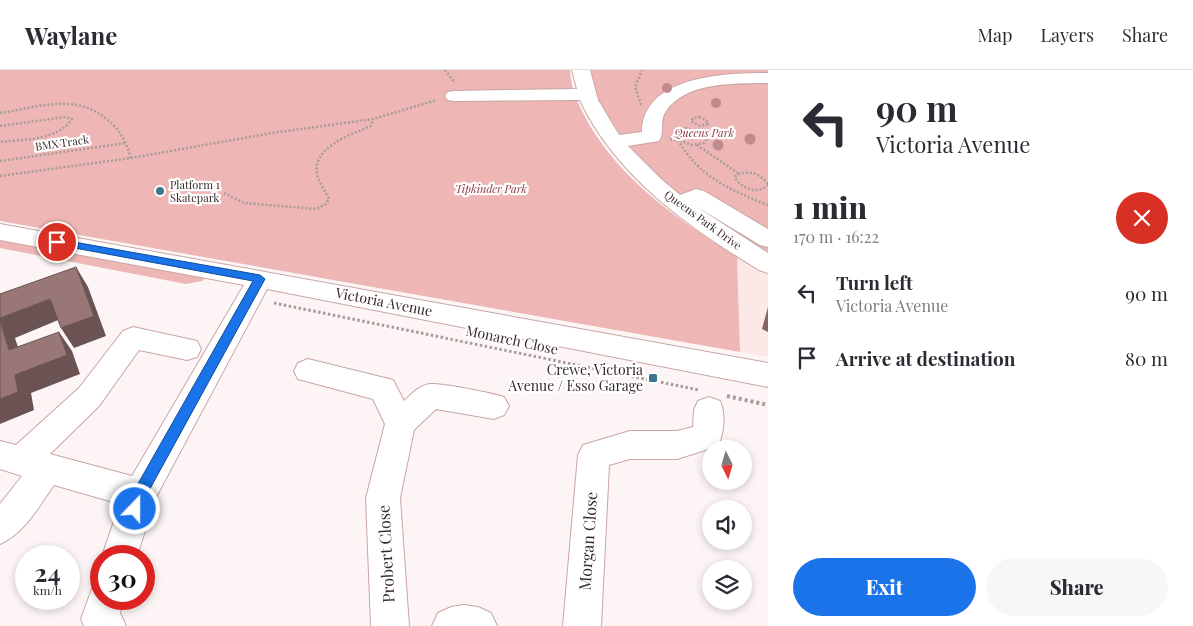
<!DOCTYPE html>
<html lang="en">
<head>
<meta charset="utf-8">
<style>
  :root { --surface:#fff; --page:#f7f7f7; --text:#2b2b33; --muted:#7c7c81; --line:#e1e1e2; --accent:#1a73e8 }
  body { margin:0; font-family:"Playfair Display",serif; background:var(--page); color:var(--text); height:100vh; display:flex; flex-direction:column; font-size:19px; white-space:nowrap }
  * { box-sizing:border-box; margin:0 }
  p { font-size:16px; color:var(--muted) }
  .icon { flex:none; width:28px; height:28px; fill:none; stroke:currentColor; stroke-width:2; stroke-linecap:round; stroke-linejoin:round }
  .map { position:relative; flex:1; overflow:hidden }
  .details { display:flex; flex-direction:column; background:var(--surface); width:425px }
  .details>* { flex:none }
  .top-card { background:#fff; color:var(--text); overflow:hidden }
  .needle { width:32px; rotate:175deg }
  .buttons { position:absolute; left:702px; top:370px; display:grid; gap:10px }
  .buttons a { display:grid; place-items:center; width:50px; height:50px; border-radius:50%; background:var(--surface); box-shadow:0 2px 8px #0003; font-size:25px }
  .speed { position:absolute; left:15px; top:475px; display:flex; gap:10px; font-size:25px; font-weight:700; text-align:center }
  .speed>* { display:grid; place-content:center; width:65px; height:65px; border-radius:50%; background:var(--surface); box-shadow:0 2px 8px #0003; line-height:1 }
  .speed small { font-size:12px; font-weight:400 }
  .speed .limit { border:8px solid #d22; background:#fff; color:#111 }
  .pin { position:absolute; display:grid; place-items:center; width:42px; height:42px; color:#fff; margin:-21px; border:2px solid #fff; border-radius:50%; box-shadow:0 1px 5px #0007 }
  .me { position:absolute; width:55px; margin:-28px; rotate:22deg; stroke-linejoin:round; filter:drop-shadow(0 0 4px #0008) }
  .turn { display:flex; align-items:center; gap:18px; height:105px; padding:0 25px; font-size:22px }
  .turn .icon { width:65px; height:65px; stroke-width:2.5 }
  .turn b { display:block; font-size:35px; line-height:42px }
  .round { display:grid; place-items:center; flex:none; width:52px; height:52px; border-radius:26px; background:var(--page) }
  .summary { display:flex; align-items:center; justify-content:space-between; height:85px; padding:0 25px }
  h1 { font-size:30px; font-weight:800; line-height:38px }
  .button { display:flex; gap:10px; margin-top:auto; padding:10px 25px }
  .button a { flex:1; height:58px; border-radius:30px; background:var(--accent); color:#fff; font-size:20px; font-weight:800; line-height:58px; text-align:center }
  .button a+a { background:var(--page); color:var(--text) }
  ul { padding:0; list-style:none }
  li { display:flex; align-items:center; gap:15px; height:65px; padding:0 25px }
  li div { flex:1 }
  li b { display:block; font-size:19px }
  li em { font-style:normal }
  header { display:flex; align-items:center; gap:30px; box-sizing:border-box; height:70px; padding:0 25px; background:var(--surface); border-bottom:1px solid var(--line) }
  header strong { font-size:24px }
  nav { display:flex; gap:28px; margin-inline-start:auto; font-size:18px }
  main { display:flex; flex:1; min-height:0 }
  .map>svg:first-child { display:block }
  .built { fill:#fbe8e7 }
  .green { fill:#eeb7b6 }
  .lines { fill:none; stroke-linecap:round; stroke-linejoin:round }
  .minor-casing { stroke:#c9a5a4; stroke-width:2 }
  .path-far2 { stroke:#a69c9c; stroke-width:2.5; stroke-dasharray:2 2; stroke-linecap:butt }
  .path-far1 { stroke:#a69c9c; stroke-width:3; stroke-dasharray:2.5 2.5; stroke-linecap:butt }
  .path { stroke:#a69c9c; stroke-width:4; stroke-dasharray:3 3; stroke-linecap:butt }
  .minor { fill:#fff; fill-rule:evenodd }
  .tree { fill:#be8c8f }
  .wall { fill:#846666 }
  .shaded-wall { fill:#6b5353 }
  .building { fill:#977; stroke:#6b5353 }
  .route { fill:#1a73e8; stroke:#114b97 }
  .poi-dot { fill:#3d7690; stroke:#fff; stroke-width:2 }
  .labels { text-anchor:middle; stroke-width:4.5; stroke-linejoin:round; paint-order:stroke }
  .far-park-label { font-size:11px; font-style:italic; fill:#8b373c; stroke:#fff }
  .far-street-label { font-size:11px; fill:#382a2a; stroke:#fff }
  .far-poi-label { font-size:11px; fill:#382a2a; stroke:#fff; text-anchor:start }
  .street-label { font-size:14px; fill:#382a2a; stroke:#fff }
  .poi-label { font-size:14px; fill:#382a2a; stroke:#fff; text-anchor:end }
  .near-street-label { font-size:16px; fill:#382a2a; stroke:#fff }
</style>
</head>
<body>
<header>
<strong>Waylane</strong>
<nav><a>Map</a><a>Layers</a><a>Share</a></nav>
</header>
<main>
<div class="map">
<svg width="768" height="556" viewBox="0 0 768 556">
  <rect width="100%" height="100%" fill="#fdf5f5"/>
  <path class="built" d="M737 186 768 202V287L740 282Z"/>
  <g class="green">
    <path d="M0 0H570C571 21 580 38 590 56 626 115 680 151 737 186L740 282 0 151Z"/>
    <path d="M591 0H768V182C730 159 640 107 626 66L620 64 597 32Z"/>
    <path d="M0 167 209 205 202 211 186 214 0 178Z"/>
  </g>
  <g class="lines">
    <defs>
      <g id="minor">
        <path d="M572 0H590L598 30 619 65 642 62C643 5 727 3 768 3V13C736 14 687 11 666 41 659 51 665 63 659 71L628 76 661 109 680 125 696 119 704 121 768 159V177L760 175 694 135 768 183V203L759 200C689 157 616 107 580 30L454 31 448 30 445 26 448 22 454 21 577 19Z"/>
        <path d="M0 154 768 293V317L267 219 155 429 137 486H102L120 434 54 415C39 436 25 463 0 474V434L22 406 0 399V371L16 375 79 318 123 261 133 257 197 271 201 279 197 287 187 290 139 280 99 336 50 384 132 406 244 215 0 170Z"/>
        <path d="M308 289 393 310 404 331C411 325 419 315 430 314 442 313 492 323 504 327L509 336 504 345 494 349 436 339 414 360 400 428 409 556H371L366 428 385 354 373 329 298 309 294 301 298 293Z"/>
        <path d="M709 327 720 331C726 345 724 362 718 376L677 389H630L609 395 601 556H563L578 385 583 375 630 361H677L693 357 694 340 698 331Z"/>
        <path d="M101 513V529H124L120 543 126 556H84L81 549 93 516Z"/>
        <path d="M464 535 478 537 491 543 497 556H432L438 543 451 537Z"/>
      </g>
    </defs>
    <use href="#minor" class="minor-casing"/>
    <g class="path-far2">
      <path d="M445 0 455 13"/>
      <path d="M641 35 635 17 642 0"/>
      <path d="M0 43C35 38 73 23 104 47 120 59 125 69 131 88"/>
      <path d="M699 47 706 50 708 54 700 56 691 51 693 48Z"/>
      <path d="M0 56 65 47 72 49C57 71 24 69 0 72"/>
      <path d="M685 58 700 63 706 70 704 73 692 75 678 70 674 62Z"/>
      <path d="M670 69 678 70C699 107 730 120 768 135"/>
      <path d="M697 75 738 103"/>
      <path d="M0 91 126 73"/>
      <path d="M0 106 131 88 272 63 373 49 437 30"/>
      <path d="M768 114C760 103 748 100 736 105L735 108C743 119 757 125 768 115"/>
      <path d="M224 123 244 133 316 139 326 134 329 129C325 121 319 113 317 104 312 77 352 64 371 56L373 49"/>
    </g>
    <path class="path-far1" d="M274 233 699 320"/>
    <path class="path" d="M727 326 768 335"/>
    <use href="#minor" class="minor"/>
  </g>
  <g class="tree">
    <circle cx="667" cy="18" r="5"/>
    <circle cx="716" cy="33" r="5"/>
    <circle cx="750" cy="69" r="5.5"/>
    <circle cx="718" cy="75" r="5.5"/>
  </g>
  <path class="wall" d="M768 237V269V262L762 259Z"/>
  <g class="shaded-wall">
    <path d="M76 197 88 217 106 266 74 278 61 258Z"/>
    <path d="M50 229 63 248 15 268 25 299 9 280 0 251V248Z"/>
    <path d="M59 262 72 281 80 304 31 323 34 340 0 354V329L15 305Z"/>
  </g>
  <g class="building">
    <path d="M76 197 94 246 61 258 50 229 0 248V224Z"/>
    <path d="M0 251 9 280 59 262 67 285 15 305 18 322 0 329Z"/>
  </g>
  <path class="route" d="M57 169 260 205 265 209 146 426 140 444 135 446 130 444 128 439 135 419 253 211 53 174 52 172Z"/>
  <g class="poi-dot">
    <circle cx="160" cy="121" r="5"/>
    <rect x="648" y="303" width="10" height="10" rx="2.5"/>
  </g>
  <g class="labels">
    <g class="far-park-label">
      <text x="704" y="67">Queens Park</text>
      <text x="491" y="123">Tipkinder Park</text>
    </g>
    <g class="far-street-label">
      <text transform="translate(62 73) rotate(-8)" y="4">BMX Track</text>
      <text transform="translate(703 150) rotate(36)" y="4">Queens Park Drive</text>
    </g>
    <g class="far-poi-label">
      <text x="170" y="119">Platform 1<tspan x="170" dy="13">Skatepark</tspan></text>
    </g>
    <g class="street-label">
      <text transform="translate(384 232) rotate(11)" y="5">Victoria Avenue</text>
      <text transform="translate(512 270) rotate(12)" y="5">Monarch Close</text>
    </g>
    <g class="poi-label">
      <text x="643" y="305">Crewe, Victoria<tspan x="643" dy="16">Avenue / Esso Garage</tspan></text>
    </g>
    <g class="near-street-label">
      <text transform="translate(588 471) rotate(-86)" y="6">Morgan Close</text>
      <text transform="translate(386 484) rotate(-93)" y="6">Probert Close</text>
    </g>
  </g>
</svg>
<div class="buttons">
<a><svg class="needle" viewBox="-14 -14 28 28"><path d="M0-13l5 13h-10z" fill="#e53935"/><path d="M0 13l5-13h-10z" fill="#7c7c81"/></svg></a>
<a><svg class="icon" aria-label="sound" viewBox="0 0 24 24"><path d="M4 9h4l5-4v14l-5-4H4zM17 9q2 3 0 6"/></svg></a>
<a><svg class="icon" aria-label="layers" viewBox="0 0 24 24"><path d="M12 4l9 5-9 5-9-5zM3 14l9 5 9-5"/></svg></a>
</div>
<div class="speed"><div>24<small>km/h</small></div><div class="limit">30</div></div>
<div class="pin" style="left:57px;top:172px;background:#d93025"><svg class="icon" aria-label="arrive" viewBox="0 0 24 24"><path d="M6 21V4h12l-3 4 3 4H6"/></svg></div>
<svg class="me" style="left:135px;top:439px" viewBox="-20 -20 40 40"><circle r="17" fill="#1a73e8" stroke="#fff" stroke-width="3"/><path d="M0-11L8 9 0 5-8 9z" fill="#fff"/></svg>
</div>
<section class="details">
<div class="top-card">
<div class="turn"><svg class="icon" aria-label="left" viewBox="0 0 24 24"><path d="M17 20v-9H6M10 6l-5 5 5 5"/></svg><div><b>90 m</b>Victoria Avenue</div></div>
</div>
<div class="summary"><div><h1>1 min</h1><p>170 m · 16:22</p></div><a class="round" style="background:#d93025;color:#fff"><svg class="icon" aria-label="close" viewBox="0 0 24 24"><path d="M6 6l12 12M18 6L6 18"/></svg></a></div>
<ul>
<li><svg class="icon" aria-label="left" viewBox="0 0 24 24"><path d="M17 20v-9H6M10 6l-5 5 5 5"/></svg><div><b>Turn left</b><p>Victoria Avenue</p></div><em>90 m</em></li>
<li><svg class="icon" aria-label="arrive" viewBox="0 0 24 24"><path d="M6 21V4h12l-3 4 3 4H6"/></svg><div><b>Arrive at destination</b></div><em>80 m</em></li>
</ul>
<div class="button"><a>Exit</a><a>Share</a></div>
</section>
</main>
</body>
</html>
